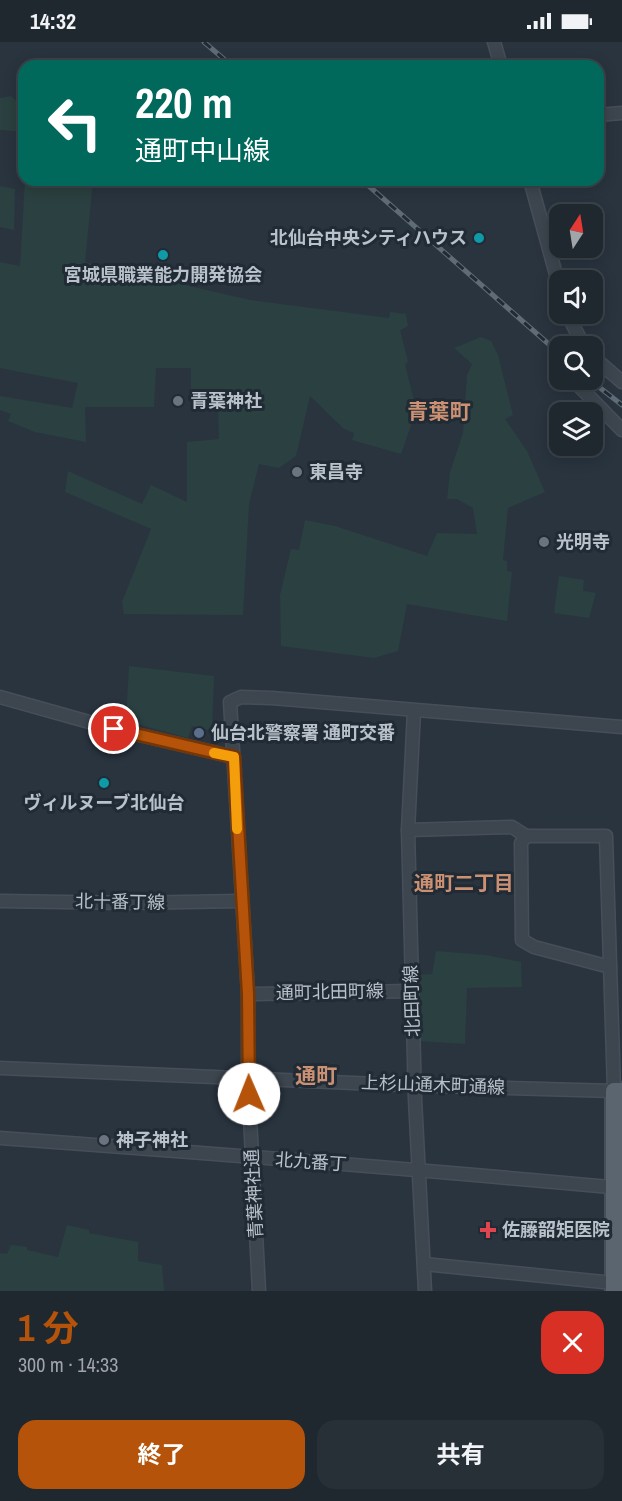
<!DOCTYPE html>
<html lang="ja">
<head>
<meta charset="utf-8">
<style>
  :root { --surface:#1f272f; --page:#272f37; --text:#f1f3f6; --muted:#a1a5aa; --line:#3c444b; --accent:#b45309 }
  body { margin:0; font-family:"Archivo Narrow","Noto Sans JP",sans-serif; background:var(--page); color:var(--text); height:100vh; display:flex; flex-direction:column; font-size:22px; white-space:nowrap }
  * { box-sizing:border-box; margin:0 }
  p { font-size:20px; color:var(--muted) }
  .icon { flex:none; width:33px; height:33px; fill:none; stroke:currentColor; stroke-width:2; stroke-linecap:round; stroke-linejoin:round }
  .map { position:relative; height:1249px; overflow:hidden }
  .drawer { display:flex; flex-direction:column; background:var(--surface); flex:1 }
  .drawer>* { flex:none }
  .hud { position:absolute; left:18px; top:18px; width:586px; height:126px; border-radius:18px; box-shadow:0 3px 15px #0003,0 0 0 2px var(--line); background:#00695c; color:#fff; overflow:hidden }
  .needle { width:39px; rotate:12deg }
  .tools { position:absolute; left:549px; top:162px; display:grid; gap:12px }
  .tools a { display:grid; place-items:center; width:54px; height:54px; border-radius:12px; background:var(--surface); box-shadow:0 3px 15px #0003,0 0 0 2px var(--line); font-size:30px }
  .pin { position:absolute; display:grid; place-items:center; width:51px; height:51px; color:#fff; margin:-26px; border:3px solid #fff; border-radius:50%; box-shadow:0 2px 6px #0007 }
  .me { position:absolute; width:66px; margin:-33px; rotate:359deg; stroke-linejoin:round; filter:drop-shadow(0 0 4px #0008) }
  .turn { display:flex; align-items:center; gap:21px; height:126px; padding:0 18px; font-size:27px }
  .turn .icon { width:78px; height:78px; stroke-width:2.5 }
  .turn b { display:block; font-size:42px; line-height:51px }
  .round { display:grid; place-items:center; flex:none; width:63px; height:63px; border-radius:18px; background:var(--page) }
  .headline { display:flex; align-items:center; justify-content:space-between; height:102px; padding:0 18px }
  h1 { font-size:36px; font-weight:700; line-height:45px; color:var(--accent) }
  .action { display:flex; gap:12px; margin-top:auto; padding:12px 18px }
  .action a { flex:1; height:69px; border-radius:18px; background:var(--accent); color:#fff; font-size:24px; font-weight:700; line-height:69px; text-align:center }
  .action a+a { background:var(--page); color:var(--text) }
  .status { display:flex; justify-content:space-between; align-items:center; height:42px; padding:0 30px; background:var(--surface); direction:ltr }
  .status svg { height:16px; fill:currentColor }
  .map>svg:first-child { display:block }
  .green { fill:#2b4040 }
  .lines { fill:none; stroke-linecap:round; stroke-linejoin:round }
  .minor-casing { stroke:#464f59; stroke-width:15 }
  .major-casing { stroke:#464f59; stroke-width:20 }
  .minor { stroke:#3d464f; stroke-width:12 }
  .major { stroke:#5b656f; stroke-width:16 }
  .rail-casing { stroke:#5f6b76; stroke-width:5 }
  .rail { stroke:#212b35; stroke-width:3; stroke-dasharray:9; stroke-linecap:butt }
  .route-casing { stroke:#753606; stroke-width:15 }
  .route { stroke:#b45309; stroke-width:10 }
  .slow { stroke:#f59e0b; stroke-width:10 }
  .culture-dot { fill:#0f9aa8; stroke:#212b35; stroke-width:2 }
  .worship-dot { fill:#6b7280; stroke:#212b35; stroke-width:2 }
  .service-dot { fill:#5c6f8a; stroke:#212b35; stroke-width:2 }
  .health-dot { fill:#e0444e; stroke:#212b35; stroke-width:2 }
  .labels { text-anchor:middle; stroke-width:6; stroke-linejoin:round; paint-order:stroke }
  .poi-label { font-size:18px; font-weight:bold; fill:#b9c1ca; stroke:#212b35; text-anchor:start }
  .street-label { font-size:18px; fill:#b9c1ca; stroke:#212b35 }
  .neighbourhood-label { font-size:20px; font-weight:bold; fill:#cc9172; stroke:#212b35 }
  .quarter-label { font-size:21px; font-weight:bold; fill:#cc9172; stroke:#212b35 }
</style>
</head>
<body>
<div class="status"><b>14:32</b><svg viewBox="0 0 49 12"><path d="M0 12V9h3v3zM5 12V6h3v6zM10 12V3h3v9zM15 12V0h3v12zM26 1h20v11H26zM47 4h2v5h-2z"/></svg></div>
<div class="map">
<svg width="622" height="1249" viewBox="0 0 622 1249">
  <rect width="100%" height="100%" fill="#29343f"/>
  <g class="green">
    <path d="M11 54 24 65V90L0 88V56Z"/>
    <path d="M25 138H93L85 220 250 258 389 276 390 270 406 272 408 284 400 288 408 320 405 322 414 359V375L401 412 352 398 354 391 344 387 310 354 296 414 279 426 259 422 249 462 243 573 124 572 122 560 151 487 65 450 68 429 142 462 151 443 187 460V400L219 397 218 367 191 365V326H156L154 365H85L86 400 35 390 8 379 11 372 0 368V354L72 366 78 341 0 326V220L20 224Z"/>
    <path d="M0 144 15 147 14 188 0 185Z"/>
    <path d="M481 295 491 299 498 313 513 373 505 377 527 409 545 450 508 466 503 518 507 519V529L512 530 507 579 407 562 398 609 374 616 281 604 280 553 291 507 299 508 305 478 335 484 427 514 437 491 477 492 473 466 457 457H447L450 430 463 391 467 333 472 322 454 306Z"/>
    <path d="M559 534 584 538 583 549 596 551 589 576 554 571Z"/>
    <path d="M129 624 214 634 212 689 192 684 188 696 126 679Z"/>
    <path d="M436 909 486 913 521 920 522 945 467 946 465 1002 419 999 413 933 432 932Z"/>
    <path d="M67 1183 89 1188V1191L138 1200V1219L162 1223 164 1249H0V1211L7 1212 11 1203 27 1205V1208L58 1215Z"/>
  </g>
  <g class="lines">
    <defs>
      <g id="minor">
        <path d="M494 0 501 24"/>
        <path d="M598 73 622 71"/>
        <path d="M530 138 560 247"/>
        <path d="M567 272 584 304"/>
        <path d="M592 314 622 340"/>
        <path d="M578 338 577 342 622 388"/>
        <path d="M0 655 114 687 234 715"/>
        <path d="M414 669 408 788 415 1057 425 1249"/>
        <path d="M526 794 521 801 522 898 534 905 610 925"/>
        <path d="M0 859 129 861 241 859"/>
        <path d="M248 952 412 949"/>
        <path d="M0 1026 401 1043 614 1049 606 794H526L512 785 408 788"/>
        <path d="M0 1096C207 1111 414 1127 621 1146"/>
        <path d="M424 1222 614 1241"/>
        <path d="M259 1249 248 1037V952L230 660 241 655 272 656 622 685"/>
      </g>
      <path id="major" d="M614 1249V1049H622"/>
    </defs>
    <use href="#minor" class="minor-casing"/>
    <use href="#major" class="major-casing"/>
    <use href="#minor" class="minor"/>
    <use href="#major" class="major"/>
    <defs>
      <g id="rail">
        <path d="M204 0 232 24"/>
        <path d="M362 138 560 312"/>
        <path d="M590 338 622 363"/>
      </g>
    </defs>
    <use href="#rail" class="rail-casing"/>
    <use href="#rail" class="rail"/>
  </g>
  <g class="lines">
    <defs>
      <path id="route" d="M114 687 234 715 248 952 249 1052"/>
    </defs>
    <use href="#route" class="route-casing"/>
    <use href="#route" class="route"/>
    <path class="slow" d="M214 711 234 715 237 787"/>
  </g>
  <g class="culture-dot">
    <circle cx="479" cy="196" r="6"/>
    <circle cx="163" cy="213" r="6"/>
    <circle cx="104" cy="741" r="6"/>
  </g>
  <g class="worship-dot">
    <circle cx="178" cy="359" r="6"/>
    <circle cx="297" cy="430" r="6"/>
    <circle cx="544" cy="500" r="6"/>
    <circle cx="104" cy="1098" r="6"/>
  </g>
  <circle class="service-dot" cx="199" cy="691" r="6"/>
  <path class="health-dot" d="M485 1179h6v6h6v6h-6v6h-6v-6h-6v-6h6z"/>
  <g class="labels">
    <g class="poi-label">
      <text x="467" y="202" text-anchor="end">北仙台中央シティハウス</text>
      <text x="163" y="239" text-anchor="middle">宮城県職業能力開発協会</text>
      <text x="190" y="365">青葉神社</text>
      <text x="309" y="436">東昌寺</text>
      <text x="556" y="506">光明寺</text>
      <text x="211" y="697">仙台北警察署 通町交番</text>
      <text x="104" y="767" text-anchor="middle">ヴィルヌーブ北仙台</text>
      <text x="116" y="1104">神子神社</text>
      <text x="502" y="1194">佐藤韶矩医院</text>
    </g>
    <g class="street-label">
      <text transform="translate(120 860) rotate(1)" y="6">北十番丁線</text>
      <text transform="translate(330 950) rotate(-1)" y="6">通町北田町線</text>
      <text transform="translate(412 959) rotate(-92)" y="6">北田町線</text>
      <text transform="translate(433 1043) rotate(2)" y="6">上杉山通木町通線</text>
      <text transform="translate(311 1120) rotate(4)" y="6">北九番丁</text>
      <text transform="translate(254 1152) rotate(-93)" y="6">青葉神社通</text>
    </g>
    <g class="neighbourhood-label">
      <text x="464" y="848">通町二丁目</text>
    </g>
    <g class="quarter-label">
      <text x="439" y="377">青葉町</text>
      <text x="316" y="1041">通町</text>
    </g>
  </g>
</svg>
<div class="tools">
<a><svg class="needle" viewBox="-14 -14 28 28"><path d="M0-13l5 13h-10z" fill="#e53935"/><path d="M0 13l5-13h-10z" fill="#a1a5aa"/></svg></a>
<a><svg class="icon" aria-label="sound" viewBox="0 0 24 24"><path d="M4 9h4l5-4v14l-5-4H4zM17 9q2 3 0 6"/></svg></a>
<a><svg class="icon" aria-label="search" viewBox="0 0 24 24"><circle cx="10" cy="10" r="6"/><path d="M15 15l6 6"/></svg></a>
<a><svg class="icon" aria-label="layers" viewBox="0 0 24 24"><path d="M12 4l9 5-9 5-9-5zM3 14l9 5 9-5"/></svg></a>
</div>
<div class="pin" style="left:114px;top:687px;background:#d93025"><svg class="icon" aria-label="arrive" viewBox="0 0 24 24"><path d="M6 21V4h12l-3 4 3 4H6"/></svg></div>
<svg class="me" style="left:249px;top:1052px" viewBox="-20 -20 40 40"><circle r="19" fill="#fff"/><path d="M0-13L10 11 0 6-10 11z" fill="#b45309"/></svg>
<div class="hud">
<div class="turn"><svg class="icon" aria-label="left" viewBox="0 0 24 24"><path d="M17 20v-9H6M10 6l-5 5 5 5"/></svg><div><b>220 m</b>通町中山線</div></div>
</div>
</div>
<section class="drawer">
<div class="headline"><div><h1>1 分</h1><p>300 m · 14:33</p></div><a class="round" style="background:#d93025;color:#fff"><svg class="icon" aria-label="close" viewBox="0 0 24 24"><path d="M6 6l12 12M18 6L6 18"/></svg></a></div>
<div class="action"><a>終了</a><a>共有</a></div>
</section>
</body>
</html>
